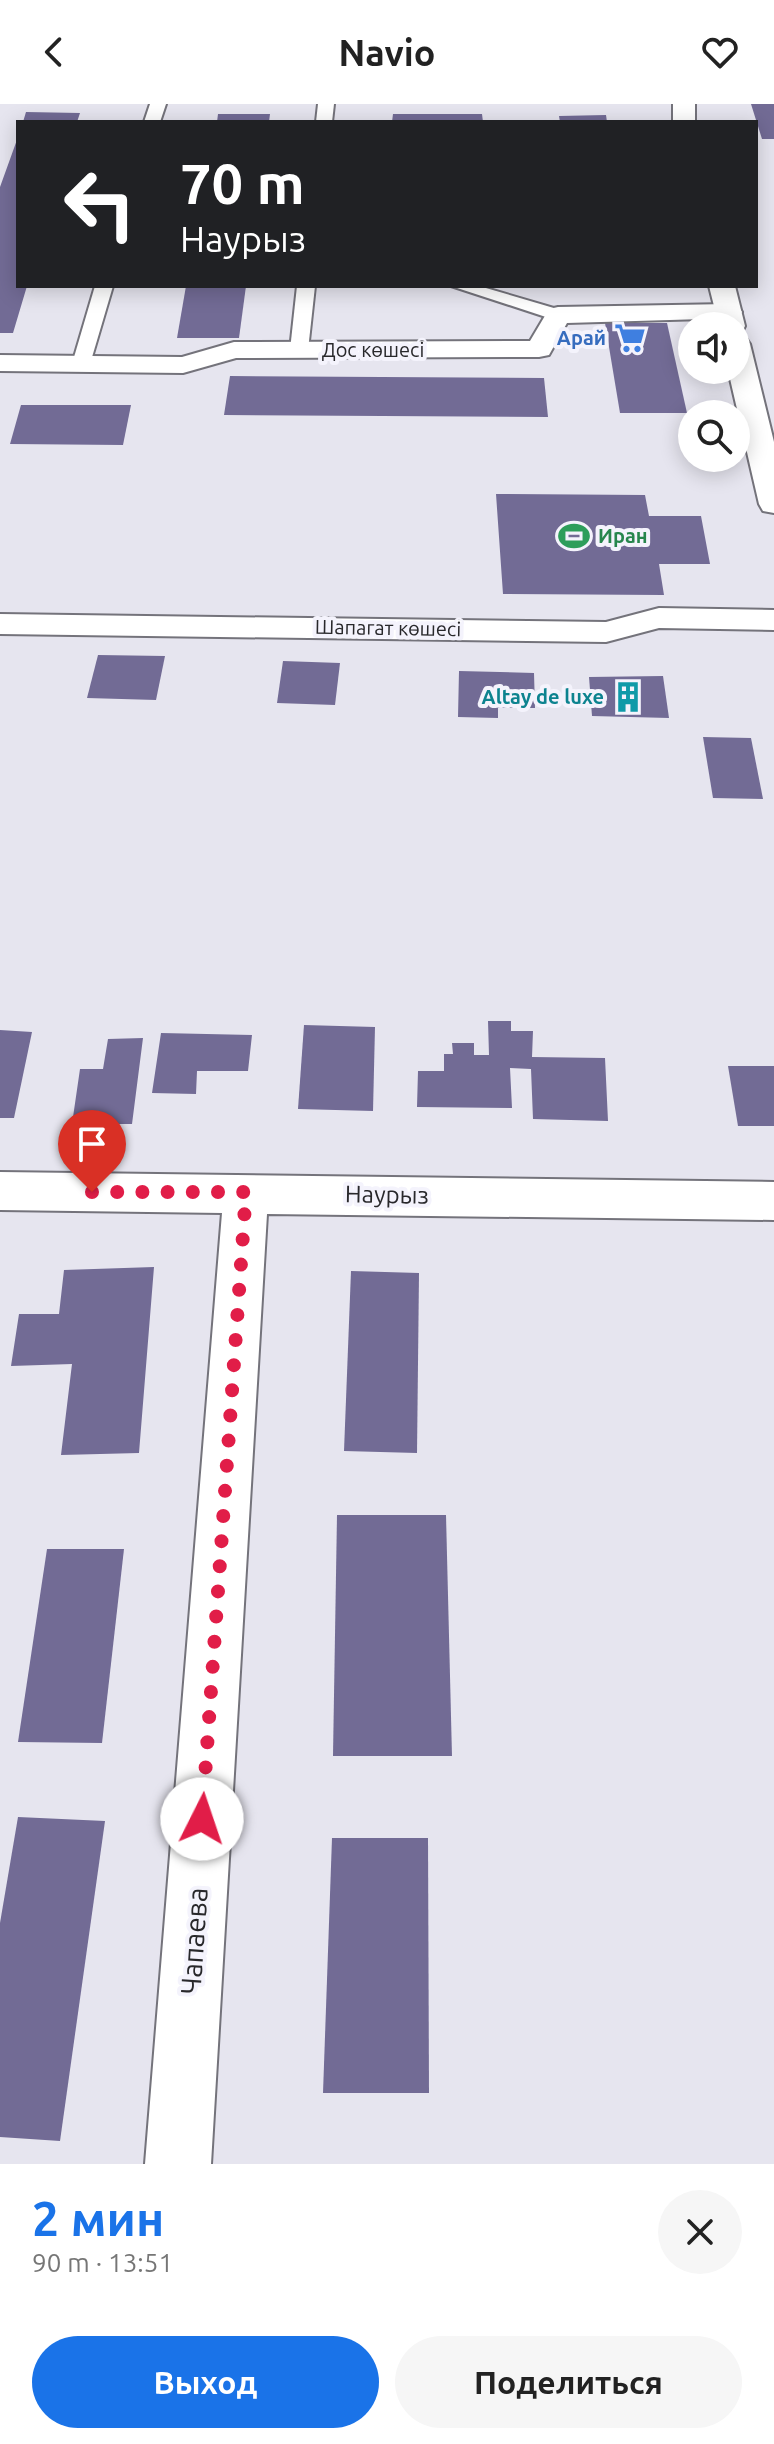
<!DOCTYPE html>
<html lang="ru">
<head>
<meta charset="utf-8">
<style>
  :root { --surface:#fff; --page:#f6f6f6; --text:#222; --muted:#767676; --accent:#1a73e8 }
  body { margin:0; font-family:Ubuntu,sans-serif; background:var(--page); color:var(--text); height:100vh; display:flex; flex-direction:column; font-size:30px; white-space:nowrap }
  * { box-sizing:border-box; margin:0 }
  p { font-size:26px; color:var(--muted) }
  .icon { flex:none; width:44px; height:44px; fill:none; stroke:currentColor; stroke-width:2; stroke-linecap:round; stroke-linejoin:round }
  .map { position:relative; height:2060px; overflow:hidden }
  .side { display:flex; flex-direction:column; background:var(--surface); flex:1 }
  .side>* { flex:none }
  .top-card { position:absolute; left:16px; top:16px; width:742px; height:168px; border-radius:0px; box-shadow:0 4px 20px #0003; background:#202124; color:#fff; overflow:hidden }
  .controls { position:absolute; left:678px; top:208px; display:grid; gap:16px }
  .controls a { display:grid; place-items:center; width:72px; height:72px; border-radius:50%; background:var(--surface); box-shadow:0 4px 20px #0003; font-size:40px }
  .pin { position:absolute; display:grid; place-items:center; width:68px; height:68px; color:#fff; margin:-82px -34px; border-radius:50% 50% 50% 0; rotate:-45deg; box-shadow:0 0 8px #0007 }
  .pin .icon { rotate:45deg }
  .me { position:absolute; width:88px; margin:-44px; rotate:4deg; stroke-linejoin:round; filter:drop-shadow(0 0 6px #0008) }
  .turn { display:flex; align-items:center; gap:28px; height:168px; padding:0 32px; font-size:36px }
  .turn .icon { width:104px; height:104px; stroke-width:2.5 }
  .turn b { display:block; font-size:56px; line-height:68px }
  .round { display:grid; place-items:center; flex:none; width:84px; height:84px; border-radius:42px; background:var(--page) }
  .headline { display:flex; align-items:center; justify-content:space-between; height:136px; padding:0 32px }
  h1 { font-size:48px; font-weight:600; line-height:60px; color:var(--accent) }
  .action { display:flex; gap:16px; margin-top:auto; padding:16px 32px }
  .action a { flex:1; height:92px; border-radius:48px; background:var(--accent); color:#fff; font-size:32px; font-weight:600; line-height:92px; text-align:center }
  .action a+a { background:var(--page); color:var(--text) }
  header { display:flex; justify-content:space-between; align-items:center; height:104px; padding:0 32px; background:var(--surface); font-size:36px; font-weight:600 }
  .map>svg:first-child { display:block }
  .building { fill:#726b95 }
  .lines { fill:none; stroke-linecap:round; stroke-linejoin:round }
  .service-casing { stroke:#74737b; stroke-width:4 }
  .minor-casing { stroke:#74737b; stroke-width:4 }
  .tertiary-casing { stroke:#74737b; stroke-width:4 }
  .service { fill:#fff; fill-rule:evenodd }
  .minor { fill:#fff; fill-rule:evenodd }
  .tertiary { fill:#fff; fill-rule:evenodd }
  .route { stroke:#e11d48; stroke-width:14; stroke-dasharray:0 25.2 }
  .labels { text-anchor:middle; stroke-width:8; stroke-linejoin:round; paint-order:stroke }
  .far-shop-label { font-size:20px; font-weight:bold; fill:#366cbe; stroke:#f4f3fc; text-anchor:end }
  .far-street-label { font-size:20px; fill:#28282b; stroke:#f4f3fc }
  .far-leisure-label { font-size:20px; font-weight:bold; fill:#27864d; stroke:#f4f3fc; text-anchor:start }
  .far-culture-label { font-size:20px; font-weight:bold; fill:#0d838f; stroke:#f4f3fc; text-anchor:end }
  .street-label { font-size:24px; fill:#28282b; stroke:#f4f3fc }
  .near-street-label { font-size:28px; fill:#28282b; stroke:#f4f3fc }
</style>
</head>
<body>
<header><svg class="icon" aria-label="back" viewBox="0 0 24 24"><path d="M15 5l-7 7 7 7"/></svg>Navio<svg class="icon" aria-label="heart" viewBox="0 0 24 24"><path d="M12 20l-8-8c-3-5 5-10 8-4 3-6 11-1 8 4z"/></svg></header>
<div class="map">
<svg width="774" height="2060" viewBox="0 0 774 2060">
  <rect width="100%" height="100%" fill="#e6e5ef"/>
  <g class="building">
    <path d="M751 0H774V35H762Z"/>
    <path d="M26 8 80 9 77 18H23Z"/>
    <path d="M218 10H270L269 18H217Z"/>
    <path d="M393 10H482L483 18H392Z"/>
    <path d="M606 11 607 18H560L559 12Z"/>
    <path d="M18 33V182H27L13 229H0V83Z"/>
    <path d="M186 182H246L239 234H177Z"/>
    <path d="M605 219H667L687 309H620Z"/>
    <path d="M230 272 544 274 548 313 224 311Z"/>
    <path d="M21 301H131L123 341 10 340Z"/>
    <path d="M496 390 645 391 649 412H701L710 460H659L664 491 503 490Z"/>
    <path d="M98 551 165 552 156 596 87 594Z"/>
    <path d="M283 557 340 559 335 601 277 599Z"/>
    <path d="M459 567 534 569 535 604H498V614L458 613Z"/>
    <path d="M663 572 669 614 592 612 589 573Z"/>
    <path d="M703 633 751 634 763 695 713 694Z"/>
    <path d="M488 917H511V927H533L532 953 605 954 608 1017 533 1015 531 965 510 964 512 1004 417 1003 418 967H444V950H453L452 939H474V951H489Z"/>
    <path d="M304 921 375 923 373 1007 298 1005Z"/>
    <path d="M0 926 32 928 14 1014H0Z"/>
    <path d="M161 929 252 931 248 967H197L196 990 152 989Z"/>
    <path d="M143 934 132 1020H72L80 965H103L108 935Z"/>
    <path d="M728 962H774V1022H738Z"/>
    <path d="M154 1163 139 1349 61 1351 72 1260 11 1262 19 1210H59L64 1166Z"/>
    <path d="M351 1167 419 1169 417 1349 344 1347Z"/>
    <path d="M337 1411H446L452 1652H333Z"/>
    <path d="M47 1445H124L102 1639 18 1638Z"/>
    <path d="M18 1713 105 1717 60 2037 0 2033V1819Z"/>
    <path d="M332 1734H428L429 1989H323Z"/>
  </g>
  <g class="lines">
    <defs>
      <g id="service">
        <path d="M150 0H166L160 18H144Z"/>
        <path d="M318 0H334L332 18H316Z"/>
        <path d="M95 182H113L90 260 81 266 72 260Z"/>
        <path d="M297 182H315L308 246 299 252 290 246Z"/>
        <path d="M451 182H479L564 207 567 211 564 215H552Z"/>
      </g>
      <g id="minor">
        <path d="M729 200 738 202 742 208 738 214 567 219 549 251 539 253 236 254 183 269 0 267V251L182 253 234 238 530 237 549 205 558 203Z"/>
        <path d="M659 504 774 506V526L659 524 606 538 0 530V510L606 518Z"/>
        <path d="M0 1068 774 1078V1116L267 1110 211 2060H145L222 1109 0 1106Z"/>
      </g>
      <g id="tertiary">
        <rect x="673" y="0" width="22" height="18"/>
        <path d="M709 182H735L745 222 742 228 736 229V222H719Z"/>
        <path d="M736 232 746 234 750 240 774 338V409L763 407 759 400 728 266H736Z"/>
      </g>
    </defs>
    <use href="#service" class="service-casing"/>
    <use href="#minor" class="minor-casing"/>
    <use href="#tertiary" class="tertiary-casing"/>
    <use href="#service" class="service"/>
    <use href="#minor" class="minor"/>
    <use href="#tertiary" class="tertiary"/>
  </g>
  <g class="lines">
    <path class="route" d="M92 1088H246L202 1715"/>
  </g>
  <defs>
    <symbol id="supermarket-bare" viewBox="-9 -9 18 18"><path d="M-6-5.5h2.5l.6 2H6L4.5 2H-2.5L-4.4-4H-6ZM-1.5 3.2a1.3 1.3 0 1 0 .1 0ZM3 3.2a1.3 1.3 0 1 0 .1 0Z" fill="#3f7fe0" stroke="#f4f3fc" stroke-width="2.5" paint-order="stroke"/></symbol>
    <symbol id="stadium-bare" viewBox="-9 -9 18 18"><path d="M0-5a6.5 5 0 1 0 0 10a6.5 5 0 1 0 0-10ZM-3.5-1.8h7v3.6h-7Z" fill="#2e9e5b" stroke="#f4f3fc" stroke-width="2.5" paint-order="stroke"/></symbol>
    <symbol id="building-bare" viewBox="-9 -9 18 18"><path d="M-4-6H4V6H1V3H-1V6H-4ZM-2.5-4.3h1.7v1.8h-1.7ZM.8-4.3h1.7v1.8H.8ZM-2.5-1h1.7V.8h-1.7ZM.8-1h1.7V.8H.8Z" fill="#0f9aa8" stroke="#f4f3fc" stroke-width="2.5" paint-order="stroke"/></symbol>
  </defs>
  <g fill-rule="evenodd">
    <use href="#supermarket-bare" x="608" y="212" width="44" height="44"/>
    <use href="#stadium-bare" x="552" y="410" width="44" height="44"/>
    <use href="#building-bare" x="606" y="571" width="44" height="44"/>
  </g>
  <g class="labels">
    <g class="far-shop-label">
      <text x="606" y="241">Арай</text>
    </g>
    <g class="far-street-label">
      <text x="373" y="253">Дос көшесі</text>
      <text transform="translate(388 524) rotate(1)" y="7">Шапагат көшесі</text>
    </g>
    <g class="far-leisure-label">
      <text x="598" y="439">Иран</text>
    </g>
    <g class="far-culture-label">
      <text x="604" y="600">Altay de luxe</text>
    </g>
    <g class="street-label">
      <text transform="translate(387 1091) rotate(1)" y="8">Наурыз</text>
    </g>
    <g class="near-street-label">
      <text transform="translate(194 1837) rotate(-86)" y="10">Чапаева</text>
    </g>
  </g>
</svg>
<div class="controls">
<a><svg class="icon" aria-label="sound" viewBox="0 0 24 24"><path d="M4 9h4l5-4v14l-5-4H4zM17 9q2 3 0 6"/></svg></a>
<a><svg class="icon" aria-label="search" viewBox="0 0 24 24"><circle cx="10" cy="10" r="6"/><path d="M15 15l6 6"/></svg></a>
</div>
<div class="pin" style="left:92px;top:1088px;background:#d93025"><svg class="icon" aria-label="arrive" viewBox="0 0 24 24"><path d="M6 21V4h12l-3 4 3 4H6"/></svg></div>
<svg class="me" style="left:202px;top:1715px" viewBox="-20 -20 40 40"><circle r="19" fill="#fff"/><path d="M0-13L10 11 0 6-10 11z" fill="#e11d48"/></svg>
<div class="top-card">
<div class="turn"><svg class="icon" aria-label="left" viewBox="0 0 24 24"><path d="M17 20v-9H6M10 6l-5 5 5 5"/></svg><div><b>70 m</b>Наурыз</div></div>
</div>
</div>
<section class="side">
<div class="headline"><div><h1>2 мин</h1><p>90 m · 13:51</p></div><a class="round"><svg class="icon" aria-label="close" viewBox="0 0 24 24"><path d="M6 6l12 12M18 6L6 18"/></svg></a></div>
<div class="action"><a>Выход</a><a>Поделиться</a></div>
</section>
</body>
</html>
